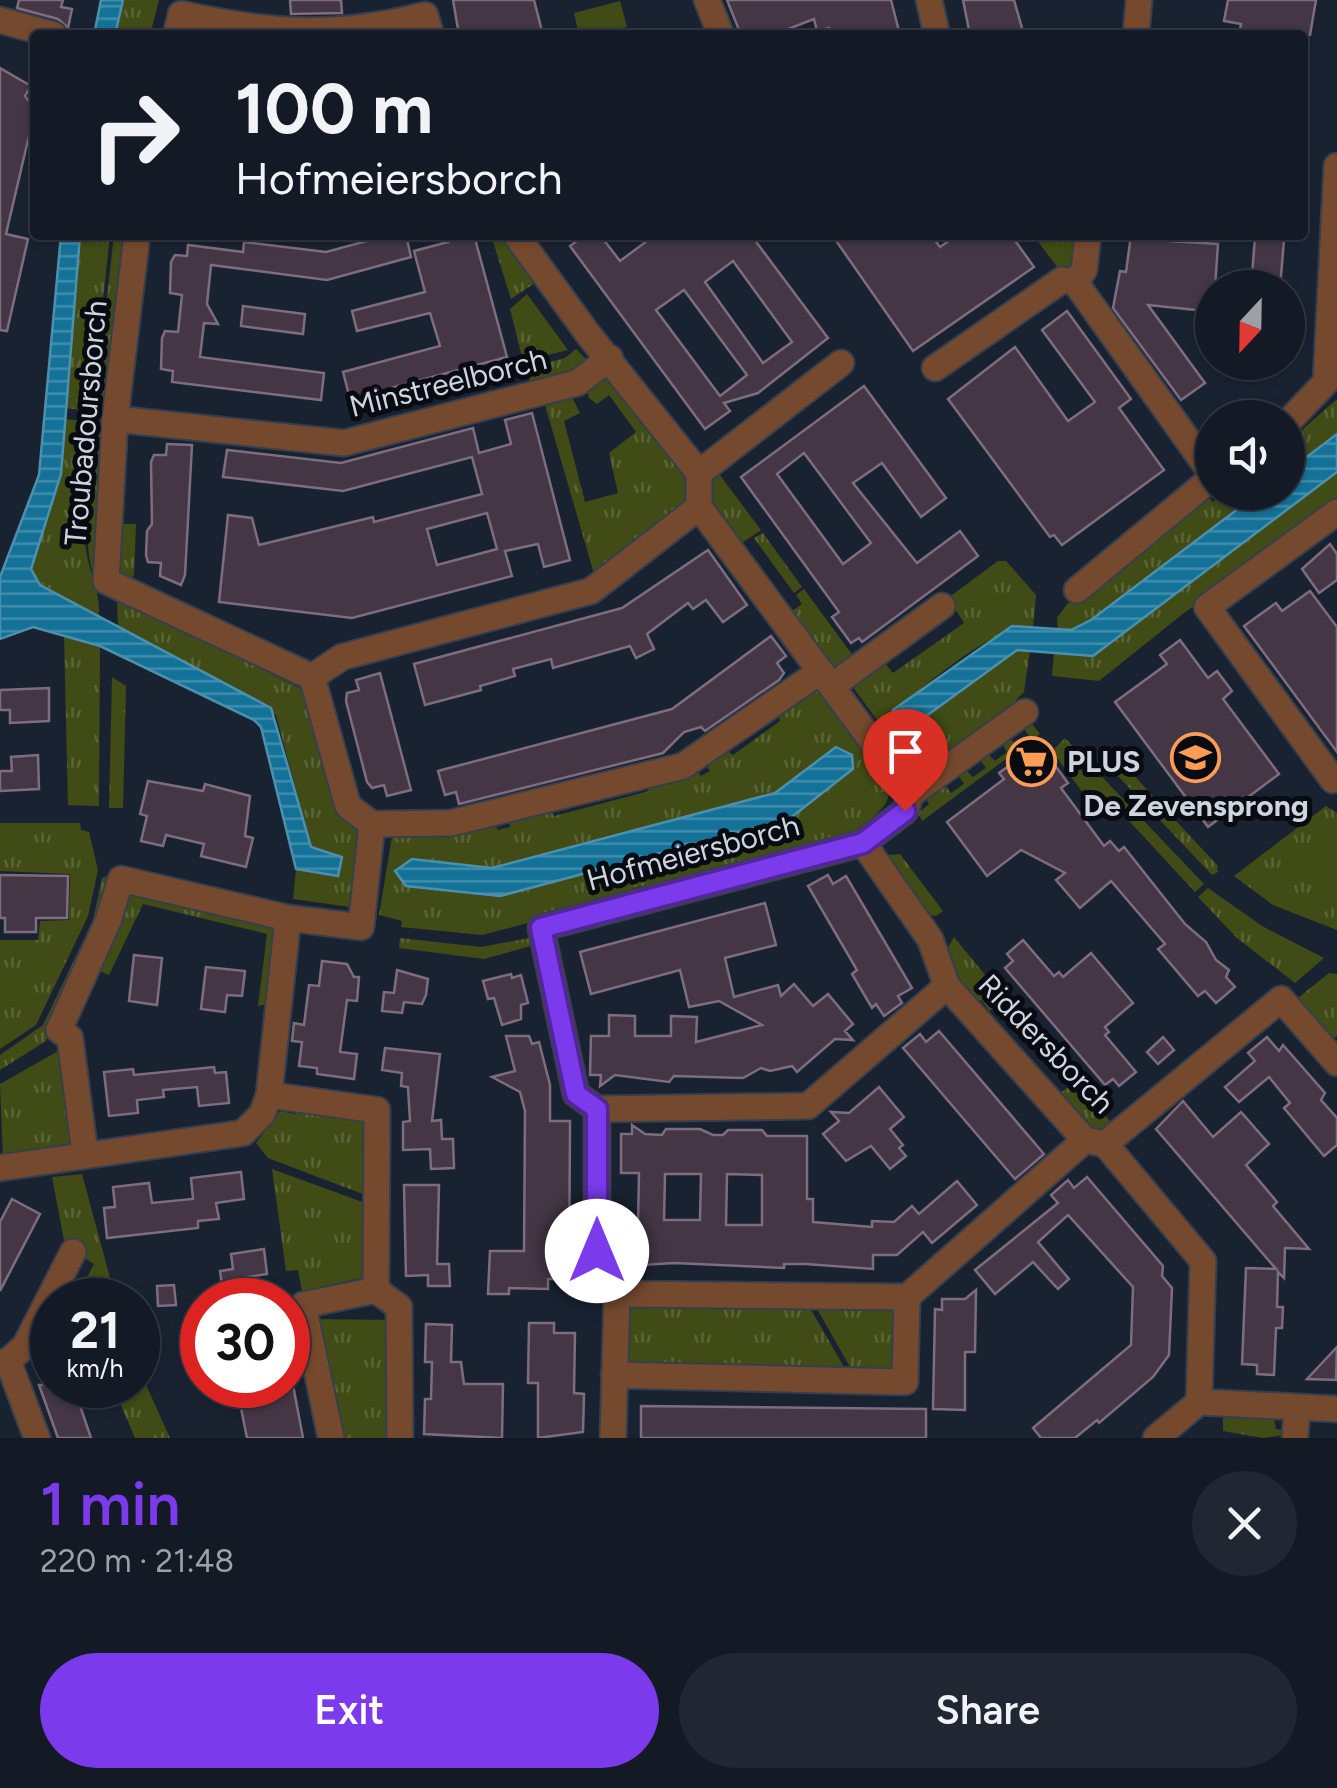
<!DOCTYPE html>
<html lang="en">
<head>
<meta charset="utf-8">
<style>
  :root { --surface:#131a25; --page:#202732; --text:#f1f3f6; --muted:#9da1a7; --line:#323842; --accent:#7c3aed }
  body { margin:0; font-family:Figtree,sans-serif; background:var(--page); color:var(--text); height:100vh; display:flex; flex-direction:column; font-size:38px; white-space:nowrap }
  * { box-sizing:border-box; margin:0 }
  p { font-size:32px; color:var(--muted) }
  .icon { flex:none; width:55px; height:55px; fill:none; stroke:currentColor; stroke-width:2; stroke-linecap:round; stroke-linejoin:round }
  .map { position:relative; height:1438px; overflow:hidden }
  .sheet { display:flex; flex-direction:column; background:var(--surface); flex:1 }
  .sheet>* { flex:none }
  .hud { position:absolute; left:30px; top:30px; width:1278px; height:210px; border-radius:10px; box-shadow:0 2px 8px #0004,0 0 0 2px var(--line); background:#131a25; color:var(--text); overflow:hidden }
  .needle { width:65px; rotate:202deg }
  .controls { position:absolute; left:1195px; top:270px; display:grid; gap:20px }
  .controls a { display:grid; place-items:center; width:110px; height:110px; border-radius:50%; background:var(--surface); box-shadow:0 2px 8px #0004,0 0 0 2px var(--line); font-size:50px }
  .speed { position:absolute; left:30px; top:1278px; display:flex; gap:20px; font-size:50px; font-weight:700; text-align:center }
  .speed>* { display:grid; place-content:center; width:130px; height:130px; border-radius:50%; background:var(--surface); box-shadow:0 2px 8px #0004,0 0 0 2px var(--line); line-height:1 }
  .speed small { font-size:25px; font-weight:400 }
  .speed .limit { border:15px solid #d22; background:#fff; color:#111 }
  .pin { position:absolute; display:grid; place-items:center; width:85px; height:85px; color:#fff; margin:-102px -42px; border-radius:50% 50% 50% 0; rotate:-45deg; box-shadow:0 0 10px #0007 }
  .pin .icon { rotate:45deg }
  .me { position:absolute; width:110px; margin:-55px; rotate:0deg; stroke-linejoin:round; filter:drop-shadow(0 0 8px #0008) }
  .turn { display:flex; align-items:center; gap:35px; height:210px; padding:0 40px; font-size:45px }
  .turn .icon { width:130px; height:130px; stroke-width:2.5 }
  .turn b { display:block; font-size:70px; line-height:85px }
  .round { display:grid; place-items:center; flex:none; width:105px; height:105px; border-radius:52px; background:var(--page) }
  .overview { display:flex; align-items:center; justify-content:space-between; height:170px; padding:0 40px }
  h1 { font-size:60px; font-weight:600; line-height:75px; color:var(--accent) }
  .primary-button { display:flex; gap:20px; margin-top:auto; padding:20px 40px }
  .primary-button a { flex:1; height:115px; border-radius:60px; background:var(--accent); color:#fff; font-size:40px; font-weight:600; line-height:115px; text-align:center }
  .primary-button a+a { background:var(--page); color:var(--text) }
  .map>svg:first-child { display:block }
  .grass { fill:url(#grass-tufts); fill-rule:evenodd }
  .park { fill:#404b15 }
  .water { fill:url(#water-rules); stroke:#4c90ae; stroke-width:2.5 }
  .building { fill:#443645; stroke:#7d6d7f; stroke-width:2.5; fill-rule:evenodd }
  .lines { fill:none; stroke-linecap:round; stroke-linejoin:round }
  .minor-casing { stroke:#363f4d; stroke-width:29 }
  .minor { stroke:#75492e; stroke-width:25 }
  .route-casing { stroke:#51269a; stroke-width:25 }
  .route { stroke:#7c3aed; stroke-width:18 }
  .labels { text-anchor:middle; stroke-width:10; stroke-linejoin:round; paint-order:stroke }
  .street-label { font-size:30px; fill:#ced5df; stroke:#080c12 }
  .poi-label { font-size:30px; font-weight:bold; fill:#ced5df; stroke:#080c12; text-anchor:start }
</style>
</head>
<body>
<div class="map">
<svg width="1337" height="1438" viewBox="0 0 1337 1438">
  <defs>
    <pattern id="grass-tufts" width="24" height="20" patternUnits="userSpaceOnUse" patternTransform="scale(2.5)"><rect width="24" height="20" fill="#404b15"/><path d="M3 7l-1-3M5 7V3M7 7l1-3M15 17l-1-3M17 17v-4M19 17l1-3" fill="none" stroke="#5a6437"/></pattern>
    <pattern id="water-rules" width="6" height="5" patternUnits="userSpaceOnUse" patternTransform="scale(2.5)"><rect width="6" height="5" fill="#147299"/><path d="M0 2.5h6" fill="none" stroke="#408cab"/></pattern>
  </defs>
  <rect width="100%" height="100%" fill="#192231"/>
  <g class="grass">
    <path d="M123 0H159L150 35H115Z"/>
    <path d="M80 235H110L91 411 65 408Z"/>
    <path d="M114 235H129L104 413 94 412Z"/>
    <path d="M491 235H506L538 281 511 299Z"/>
    <path d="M1033 235H1082L1078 270 1058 268Z"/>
    <path d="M527 294 568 350 523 361 510 309Z"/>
    <path d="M576 349 588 361 568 376 530 387 528 368 565 358Z"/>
    <path d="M606 370 686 472 688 501 594 574 543 398 570 393 580 413 564 421 585 502 618 493 609 453 636 432 609 395 597 404 589 398 586 385Z"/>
    <path d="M1337 399V434L1288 471V442Z"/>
    <path d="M65 419 90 422C88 461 82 503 85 542 87 570 103 596 98 618L39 585 31 568 61 474Z"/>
    <path d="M94 422 108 428 103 594C76 561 91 464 94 422Z"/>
    <path d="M716 470 761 530 739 545 710 498Z"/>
    <path d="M1337 472V506L1184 613 1099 681 1052 676 1054 653 1094 655Z"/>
    <path d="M1224 493H1259L1091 620 1071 630H1058L1057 618 1067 604 1209 498 1213 502Z"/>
    <path d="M120 524H136L134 574 128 587 116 573Z"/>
    <path d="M763 533 802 587 794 593 754 538Z"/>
    <path d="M998 561H1006L1036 595 1033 628C995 622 926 687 893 710V719L911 727 1017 650H1030L1024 692 1015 701 1019 706 919 777 915 764 911 766 852 686 884 662 893 673 964 623 948 598Z"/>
    <path d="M804 589 854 657 837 673 789 613 802 604 796 595Z"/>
    <path d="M117 598 304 690 359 829 355 903 350 907 293 899 296 869 338 876 311 847 276 715 118 628Z"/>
    <path d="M64 636 100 646 99 806 68 805Z"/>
    <path d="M112 677 126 686 123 808H109Z"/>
    <path d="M813 690 820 691 887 777C897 807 872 813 857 834L645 892 643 886 633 888 634 895 482 935 401 927 402 921 379 915 392 837 495 824 498 830 510 827 509 820 551 811 554 816 649 791 648 786 697 770 701 776 710 771 706 765 726 750 733 755 780 721 778 714ZM845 753 852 755V769L789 819 500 896 406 886 403 879 492 868 775 793Z"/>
    <path d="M1027 717 1040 734 922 821 918 813 929 804 926 798 941 780 951 793 964 784 957 773 964 768 973 777 986 768 978 757 986 752 995 761 1007 752 1000 740 1008 736 1016 745 1029 736 1020 723Z"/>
    <path d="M1065 738 1204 884 1195 892 1117 808 1097 812 1052 751Z"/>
    <path d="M1127 768 1217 865 1218 872 1212 875 1117 775Z"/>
    <path d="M1326 806 1337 813V930L1273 905 1234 876Z"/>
    <path d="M0 823H80L81 830 89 832 98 870 88 916 36 1025 0 1049V940H38L40 921 69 920 70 874 0 871Z"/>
    <path d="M900 854 943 911 936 916 929 915 888 855Z"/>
    <path d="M110 875 111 894 46 1041 0 1070V1055L43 1025 93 920 102 878Z"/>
    <path d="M1208 888 1262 926 1324 958 1295 983 1237 938 1198 897Z"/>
    <path d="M132 892 271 923 275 929 268 1004 258 1006 267 934 143 904 109 975 97 970 125 897Z"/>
    <path d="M954 937 1004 998 985 1015 988 1009 981 1000 975 1003 953 978 945 953Z"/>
    <path d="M400 938 481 947 529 938 534 945 484 959 399 948Z"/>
    <path d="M1329 973 1337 974V1036L1330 1041 1293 1002Z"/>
    <path d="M1008 1004 1069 1073 1063 1081 1002 1009Z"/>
    <path d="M60 1050 72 1144 3 1160 0 1084Z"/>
    <path d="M1076 1081 1114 1126 1097 1134 1055 1097Z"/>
    <path d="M297 1105 365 1118 373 1198 268 1158 256 1143 280 1111 295 1114Z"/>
    <path d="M272 1169 368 1204 365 1277 302 1291 298 1270 286 1271Z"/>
    <path d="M82 1174 116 1300H75L94 1264 65 1246 52 1177Z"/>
    <path d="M812 1300 892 1307 897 1323 893 1324 895 1365 891 1371 854 1374Z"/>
    <path d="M806 1301 848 1374 626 1363 625 1313 630 1305Z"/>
    <path d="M315 1319 393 1320 394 1360 386 1361V1373H393L392 1438H336Z"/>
    <path d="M138 1365V1367L170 1438H135L112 1385H138Z"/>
    <path d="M1223 1418 1274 1419 1276 1429 1283 1430 1284 1435 1263 1438 1223 1431Z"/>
  </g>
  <g class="park">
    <path d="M620 1 627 27 579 35 574 13Z"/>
    <path d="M1318 840 1337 849V895L1325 912 1305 908 1318 873 1301 853Z"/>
  </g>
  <g class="water">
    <path d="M101 0H123L115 35H94Z"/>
    <path d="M61 235H80L61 474 31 569 40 585 271 708 311 847 342 857 338 876 296 869 261 727 254 720 100 646 33 627 0 639V577L39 475Z"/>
    <path d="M1337 434V472L1093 656 1017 650 911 727 893 719V710L1012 626 1071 630 1091 620 1259 493 1288 492V471Z"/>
    <path d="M836 747 852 755 853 769 789 819 500 896 406 886 395 871 412 859 492 868 775 793Z"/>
  </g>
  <g class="building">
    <path d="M19 0H63L61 7 72 9 68 28 58 19 17 8Z"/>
    <path d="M290 0H341L342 13 291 14Z"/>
    <path d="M453 0H534L543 35H459Z"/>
    <path d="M727 0H891L900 35H831L829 28 817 31 814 19 773 35H741Z"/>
    <path d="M963 0H1014L1024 35H970Z"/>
    <path d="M1228 0H1316L1310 35H1239L1241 24 1224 21Z"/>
    <path d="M0 68 31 86 25 96 35 110 6 234 28 239 7 331 0 330Z"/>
    <path d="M389 235H406L411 257 327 280 211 265 207 304 218 324 204 323 200 357 324 373 321 400 172 382 173 371 161 369 162 338 165 331 178 332 182 295 170 293 171 262 175 255 187 256 188 245 243 252 244 242 326 252Z"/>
    <path d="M446 235H474L507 357 350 399 343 372 440 346 430 313 357 331 352 311 425 292 414 251 448 242Z"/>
    <path d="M585 235H600L620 261 655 235H751L828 338 758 393 724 403 730 411 705 429 570 246ZM733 261 792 342 763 363 705 282ZM684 290 747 375 720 396 656 310Z"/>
    <path d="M832 235H931L940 247 957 235H1011L1034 267 913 351Z"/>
    <path d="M1131 235H1170V241L1218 244 1212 332 1196 310 1148 305 1205 383 1181 400 1113 308 1120 271 1126 272Z"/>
    <path d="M1255 237 1284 240 1280 288H1251Z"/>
    <path d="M243 306 305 314 303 334 241 326Z"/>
    <path d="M1067 311 1131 399 1119 408 1164 470 1062 545 1054 535 1050 537 948 399 1015 347 1068 421 1095 402 1042 330Z"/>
    <path d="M864 386 946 498 921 517 882 463 853 483 917 563 960 531 978 556 862 642 859 638 851 643 832 617 839 612 741 477ZM804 453 871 543 843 564 777 474Z"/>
    <path d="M532 413 570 560 544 567 538 544 505 551 512 576 352 618 219 602 228 515 252 518 259 545 373 517 374 522 482 494 472 457 343 491 223 477 227 450 341 463 473 428 479 453 511 444 505 420ZM487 513 497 549 437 565 427 529Z"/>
    <path d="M167 444 192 445 185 575 181 585 160 576 161 563 148 562 146 555 147 531 152 524 151 462 154 455H166Z"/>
    <path d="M1330 544 1337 554V580L1319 593 1302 569Z"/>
    <path d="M708 550 747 605 723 622 706 600 693 609 688 603 647 634 654 649 636 658 630 646 553 668 551 659 513 669 515 676 480 686 481 690 425 705 414 664 622 608Z"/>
    <path d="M1310 591 1337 627V752L1244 626 1276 603 1282 611Z"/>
    <path d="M771 636 786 656 777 663 784 673 779 680 705 731 701 727 684 732 663 753 459 804 456 792 445 795 438 771 672 709Z"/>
    <path d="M1180 640 1208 678 1217 671 1232 691 1223 699 1279 774 1208 827 1115 702 1167 664 1160 655Z"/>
    <path d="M380 673 411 790 387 796 384 785 372 788 367 782 346 701 347 693 359 690 356 680Z"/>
    <path d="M49 688V721L10 723V710H0V690Z"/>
    <path d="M1032 749 1044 759 1048 756 1068 783 1061 788 1104 846 1110 841 1119 851 1124 847 1185 924 1206 942 1216 960 1229 970 1226 977 1235 987 1216 1003 1205 991 1198 996 1158 949 1165 944 1111 881 1080 908 1056 880 1065 873 1021 850 987 876 947 822 1004 779 999 773Z"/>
    <path d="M38 755 39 789 0 791V771H12L11 757Z"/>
    <path d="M148 781 203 791 205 784 250 796 245 836 253 838 246 867 201 856 204 844 166 835 163 846 141 841 147 816 140 814Z"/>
    <path d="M0 875 68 876 67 918H36V932H5V918H0Z"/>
    <path d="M828 875 833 884 846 876 912 988 898 996 902 1003 884 1016 876 1004 872 1008 852 974 857 970 808 886Z"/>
    <path d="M765 903 776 945 725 958 734 997 778 985 781 996 794 984 813 1006 828 994 853 1024 845 1031 853 1040 835 1039 797 1072 792 1066 770 1071 761 1068 743 1078 674 1076 669 1082 615 1075 600 1086 601 1075H590L591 1036H609V1015L635 1016V1036H671V1016L697 1017 696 1042 762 1025 719 1001 689 1007 680 970 591 994 580 952Z"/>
    <path d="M1023 940 1054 976 1059 972 1063 977 1091 953 1133 1003 1105 1027 1109 1032 1105 1035 1136 1072 1119 1086 1113 1079 1105 1085 1005 968 1013 961 1007 954Z"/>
    <path d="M134 955 162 958 157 1005 129 1001Z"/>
    <path d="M322 961 347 964 354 977H359L357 1001 347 1000 340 1052 357 1054 354 1079 317 1074V1068L299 1066 302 1042 292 1041 294 1023 304 1025 309 985 319 986Z"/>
    <path d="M206 967 245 971 242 996 227 995 225 1012 201 1009Z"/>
    <path d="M397 970 428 979 426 995 422 1004 404 1002 402 1013 382 1011 384 992 394 993Z"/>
    <path d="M511 974 512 978 521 975 528 1003 521 1005V1019L502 1025 494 998 488 999 483 981Z"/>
    <path d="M939 1031 1044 1154 1015 1179 903 1048 920 1034 926 1042Z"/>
    <path d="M506 1036H529L532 1044 539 1042 550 1085V1121H570L569 1279H548V1289L509 1288V1294H488L490 1251H524L525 1111 520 1092 492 1077 515 1071Z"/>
    <path d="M1163 1037 1174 1050 1158 1064 1147 1052Z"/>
    <path d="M1267 1037 1279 1051 1283 1045 1325 1093 1321 1100 1337 1118V1145L1324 1156 1284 1108 1290 1103 1269 1077 1239 1102 1225 1087 1255 1061 1248 1053Z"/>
    <path d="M385 1048 440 1054 432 1121 441 1120 442 1139H453L454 1168 431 1169 430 1149 403 1150V1122L410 1121 408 1087 401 1086 402 1073 382 1070Z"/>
    <path d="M214 1067 215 1073 226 1072 229 1103 199 1106 197 1087 163 1090 164 1097 137 1100 138 1113 109 1116 104 1072 133 1069 134 1075Z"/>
    <path d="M879 1087 904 1117 890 1129 903 1145 899 1148 906 1156 890 1169 871 1146 846 1161 823 1134 839 1121 831 1112 849 1113Z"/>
    <path d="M1183 1101 1213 1137 1241 1112 1269 1144 1246 1165 1277 1202 1273 1206 1309 1249 1285 1248 1284 1278 1278 1272 1277 1307H1283L1282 1328H1276L1274 1375 1257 1374V1365L1242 1364 1246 1268 1276 1269 1156 1129Z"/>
    <path d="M632 1125 645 1134 662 1135 666 1129H700L713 1135H723L728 1130H762L767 1136H807V1199H813V1222L872 1227V1221L894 1222 912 1206 919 1214 957 1181 977 1205 932 1243 923 1232 897 1255H873V1269L806 1264H784V1268L674 1263 627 1266 628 1245H618V1224H638L639 1173H621V1134H632ZM665 1174H701L700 1220H664ZM727 1174 762 1175V1225H726Z"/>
    <path d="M241 1172 244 1199 216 1203 219 1219 198 1221V1228L107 1238 104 1208 115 1207 113 1187 149 1183 152 1203 193 1199 191 1178Z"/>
    <path d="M1087 1177 1163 1266 1162 1276 1172 1288 1169 1355 1153 1377 1099 1423 1097 1420 1075 1438H1041L1033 1428 1131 1345 1133 1287 1068 1215 1038 1242 1069 1279 1058 1289 1033 1262 995 1294 975 1270 1058 1203 1051 1195 1068 1180 1074 1188Z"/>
    <path d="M404 1185H439L437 1264H449L450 1286H428V1275L406 1276Z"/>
    <path d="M12 1199 40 1214 0 1291V1222Z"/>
    <path d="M264 1249 267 1274 247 1277 249 1288 223 1292 220 1271 233 1269 231 1254Z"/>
    <path d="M174 1285 176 1305 158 1306 157 1286Z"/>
    <path d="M976 1290 975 1352H965V1410L933 1409 935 1309 942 1310V1299H965Z"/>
    <path d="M529 1323H554V1333H575L574 1393 584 1394 583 1432 538 1438V1383H528Z"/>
    <path d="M426 1324 452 1325 451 1362H461L464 1384H503L502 1438 424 1434 425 1399H431L432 1362H425Z"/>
    <path d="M1337 1347 1336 1380 1307 1379Z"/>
    <path d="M39 1385H73L91 1438H58Z"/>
    <path d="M293 1385 303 1438H247L241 1408 253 1405 250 1393Z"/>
    <path d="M641 1406 926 1409V1438H641Z"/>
  </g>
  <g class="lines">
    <defs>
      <g id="minor">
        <path d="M707 0 721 35"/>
        <path d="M929 0 937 35"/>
        <path d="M0 20 54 35"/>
        <path d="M176 35 181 14C272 34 335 38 425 15L431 35"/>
        <path d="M1136 35 1139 0"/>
        <path d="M137 235 115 419 106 581 312 677 348 806 372 824 451 823 683 766 821 671"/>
        <path d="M516 235 588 334 699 473V507L911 794"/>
        <path d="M1075 282 1212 474"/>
        <path d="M935 368 1062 280 1075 282 1084 270 1088 235"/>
        <path d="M115 419 344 443 577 383 610 358"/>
        <path d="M1288 422 1326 382 1337 166"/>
        <path d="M699 473 841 363"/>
        <path d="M1337 512 1207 607 1333 780 1337 779"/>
        <path d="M1077 590 1212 478"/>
        <path d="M312 677 342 657 591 591 699 507"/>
        <path d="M832 686 942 606"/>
        <path d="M863 843 930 939 947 986 1085 1140 1105 1144 1203 1261 1199 1402"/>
        <path d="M269 1095 377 1110 376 1290 399 1307 400 1438"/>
        <path d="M597 1109 808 1106 947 986"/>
        <path d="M1105 1144 1281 999 1337 1063"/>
        <path d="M85 1154 70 1038 59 1030 108 921 121 879 288 918 361 927 372 824"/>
        <path d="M0 1168 243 1133 262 1114 269 1095 288 918"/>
        <path d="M617 1294 907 1297 1085 1140"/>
        <path d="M8 1361 25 1346 73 1252"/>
        <path d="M0 1363 8 1361 37 1438"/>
        <path d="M614 1375 905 1382 907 1297"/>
        <path d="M1199 1402 1337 1409"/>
        <path d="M331 1438 303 1305 376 1290"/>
        <path d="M613 1438 617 1294 597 1286V1109L576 1094 541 928 863 843 905 811 911 794 1025 712"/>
        <path d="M1156 1438 1199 1402"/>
        <path d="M1295 1438 1297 1409"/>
      </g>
    </defs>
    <use href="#minor" class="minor-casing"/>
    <use href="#minor" class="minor"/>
  </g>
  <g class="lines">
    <defs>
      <path id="route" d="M597 1251V1109L576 1094 541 928 863 843 905 811"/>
    </defs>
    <use href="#route" class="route-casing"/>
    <use href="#route" class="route"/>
  </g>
  <defs>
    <symbol id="school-ring" viewBox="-11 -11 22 22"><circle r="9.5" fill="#080c12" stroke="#fd9c55" stroke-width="1.5"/><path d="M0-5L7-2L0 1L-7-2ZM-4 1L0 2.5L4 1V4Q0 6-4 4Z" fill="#fd9c55"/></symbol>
    <symbol id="supermarket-ring" viewBox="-11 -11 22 22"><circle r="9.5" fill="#080c12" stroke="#fd9c55" stroke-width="1.5"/><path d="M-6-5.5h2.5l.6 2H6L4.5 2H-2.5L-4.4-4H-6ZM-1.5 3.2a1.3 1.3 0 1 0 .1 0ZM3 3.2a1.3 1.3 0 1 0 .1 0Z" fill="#fd9c55"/></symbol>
  </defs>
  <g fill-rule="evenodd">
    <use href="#school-ring" x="1168" y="730" width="55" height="55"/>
    <use href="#supermarket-ring" x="1004" y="734" width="55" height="55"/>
  </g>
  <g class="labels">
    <g class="street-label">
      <text transform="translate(448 383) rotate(-14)" y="10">Minstreelborch</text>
      <text transform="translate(86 423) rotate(-85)" y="10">Troubadoursborch</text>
      <text transform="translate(693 853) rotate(-15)" y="10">Hofmeiersborch</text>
      <text transform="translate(1046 1044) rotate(46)" y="10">Riddersborch</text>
    </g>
    <g class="poi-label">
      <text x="1067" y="772">PLUS</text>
      <text x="1196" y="816" text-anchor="middle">De Zevensprong</text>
    </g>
  </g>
</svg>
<div class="controls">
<a><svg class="needle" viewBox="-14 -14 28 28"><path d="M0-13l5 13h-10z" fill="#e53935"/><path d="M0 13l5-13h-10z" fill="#9da1a7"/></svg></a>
<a><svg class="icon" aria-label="sound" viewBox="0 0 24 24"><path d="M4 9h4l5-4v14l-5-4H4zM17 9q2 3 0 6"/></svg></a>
</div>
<div class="speed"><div>21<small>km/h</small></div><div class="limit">30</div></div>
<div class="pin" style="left:905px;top:811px;background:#d93025"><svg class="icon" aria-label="arrive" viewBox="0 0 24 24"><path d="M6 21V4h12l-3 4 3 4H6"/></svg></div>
<svg class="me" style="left:597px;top:1251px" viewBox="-20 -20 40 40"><circle r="19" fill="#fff"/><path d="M0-13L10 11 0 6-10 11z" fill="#7c3aed"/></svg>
<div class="hud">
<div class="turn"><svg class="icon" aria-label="right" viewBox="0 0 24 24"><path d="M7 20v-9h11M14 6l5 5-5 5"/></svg><div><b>100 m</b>Hofmeiersborch</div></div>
</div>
</div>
<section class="sheet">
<div class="overview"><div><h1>1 min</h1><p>220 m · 21:48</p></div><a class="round"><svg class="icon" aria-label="close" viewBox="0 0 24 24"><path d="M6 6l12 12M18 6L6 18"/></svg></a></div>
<div class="primary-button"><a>Exit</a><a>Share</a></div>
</section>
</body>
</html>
